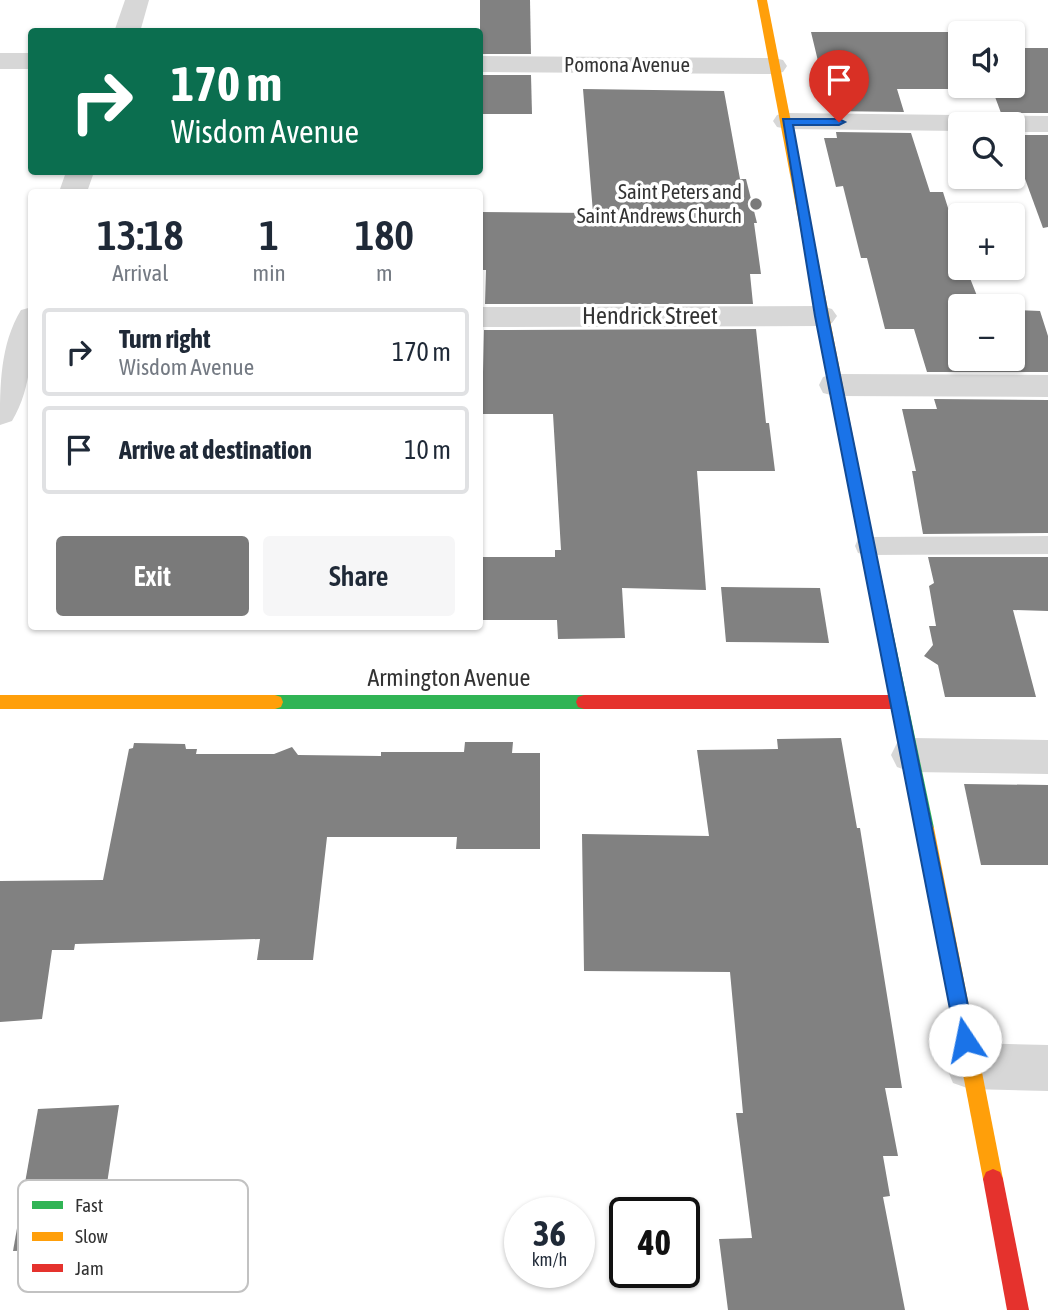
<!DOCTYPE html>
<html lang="en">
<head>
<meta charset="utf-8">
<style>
  :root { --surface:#fff; --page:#f6f6f7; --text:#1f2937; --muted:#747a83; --line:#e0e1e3; --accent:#7a7a7a }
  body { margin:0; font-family:"Asap Condensed",sans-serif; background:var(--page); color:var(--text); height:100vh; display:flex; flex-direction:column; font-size:26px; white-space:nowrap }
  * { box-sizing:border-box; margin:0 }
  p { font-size:23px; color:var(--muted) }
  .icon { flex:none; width:38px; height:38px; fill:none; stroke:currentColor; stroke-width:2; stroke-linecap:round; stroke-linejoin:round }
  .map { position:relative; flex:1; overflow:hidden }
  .side { position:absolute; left:28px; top:189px; width:455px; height:441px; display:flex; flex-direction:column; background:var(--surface); border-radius:7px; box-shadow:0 2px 5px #0004 }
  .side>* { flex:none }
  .banner { position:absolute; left:28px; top:28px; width:455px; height:147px; border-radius:7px; box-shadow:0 2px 5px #0004; background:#0b6e4f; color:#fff; overflow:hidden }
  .tools { position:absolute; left:948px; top:21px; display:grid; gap:14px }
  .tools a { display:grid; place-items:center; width:77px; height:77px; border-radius:7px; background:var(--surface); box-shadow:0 2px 5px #0004; font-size:35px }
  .speed { position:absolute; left:504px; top:1197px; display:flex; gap:14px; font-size:35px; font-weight:700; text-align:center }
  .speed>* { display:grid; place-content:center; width:91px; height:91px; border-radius:50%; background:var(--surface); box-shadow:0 2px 5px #0004; line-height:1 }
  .speed small { font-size:18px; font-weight:400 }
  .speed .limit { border:4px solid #111; border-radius:10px; background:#fff; color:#111 }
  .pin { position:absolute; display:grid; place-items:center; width:60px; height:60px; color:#fff; margin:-72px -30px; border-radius:50% 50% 50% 0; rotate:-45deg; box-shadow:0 0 7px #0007 }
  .pin .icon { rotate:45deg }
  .me { position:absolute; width:77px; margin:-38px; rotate:349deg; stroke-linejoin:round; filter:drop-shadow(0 0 5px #0008) }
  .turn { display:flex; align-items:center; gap:24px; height:147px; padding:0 28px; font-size:32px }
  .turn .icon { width:91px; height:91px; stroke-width:2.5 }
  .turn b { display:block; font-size:49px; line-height:60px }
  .eta { display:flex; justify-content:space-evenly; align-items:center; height:119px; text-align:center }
  .eta b { font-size:42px; font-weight:600; line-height:49px }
  .action { display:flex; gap:14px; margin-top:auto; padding:14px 28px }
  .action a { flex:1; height:80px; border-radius:7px; background:var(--accent); color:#fff; font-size:28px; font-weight:600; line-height:80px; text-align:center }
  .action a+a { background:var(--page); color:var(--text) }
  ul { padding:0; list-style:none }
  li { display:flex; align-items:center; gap:21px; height:88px; margin:0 14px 10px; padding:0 14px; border:4px solid var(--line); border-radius:7px }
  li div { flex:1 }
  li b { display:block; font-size:26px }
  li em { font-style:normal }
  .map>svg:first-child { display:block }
  .building { fill:#818181 }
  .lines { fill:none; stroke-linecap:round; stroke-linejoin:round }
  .lane { fill:#d7d7d7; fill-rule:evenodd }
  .street { fill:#d7d7d7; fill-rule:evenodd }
  .fast { fill:#30b455; fill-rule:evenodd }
  .slow { fill:#ff9f0a; fill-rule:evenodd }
  .jam { fill:#e5322d; fill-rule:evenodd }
  .route { fill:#1a73e8; stroke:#114b97; stroke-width:2 }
  .poi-dot { fill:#7a7a7a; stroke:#fff; stroke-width:2.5 }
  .labels { text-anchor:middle; stroke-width:7; stroke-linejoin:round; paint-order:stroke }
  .far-street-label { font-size:21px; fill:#333; stroke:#fff }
  .far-poi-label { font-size:21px; fill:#333; stroke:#fff; text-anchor:end }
  .street-label { font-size:24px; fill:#333; stroke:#fff }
  .key { fill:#fff; stroke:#c2c2c2; stroke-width:2 }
  .key-label { font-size:19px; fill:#333 }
</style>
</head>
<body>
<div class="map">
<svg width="1048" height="1310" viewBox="0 0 1048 1310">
  <rect width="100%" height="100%" fill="#fff"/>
  <g class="building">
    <path d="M480 0H530L531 54H480Z"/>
    <path d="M811 32H961V89H897L904 112 830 111Z"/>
    <path d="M1013 48H1048V113H1001L991 86H1013Z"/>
    <path d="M480 75H531L532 114H480Z"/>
    <path d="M583 89 724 91 740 179H746L757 223H754L761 274H750L753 304H485L486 270H480V212L593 213Z"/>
    <path d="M836 132 911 133 930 192H943L961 249V268H966L981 306H961V359H1013V310L1040 311 1048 336V372H927L914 329H885L867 258H861L843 186 836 187 824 138H837Z"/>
    <path d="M1013 135H1048V227L1043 228 1013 146Z"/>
    <path d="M756 329 766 423H769L775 471H697L706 590 622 588 625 638 558 639 557 620H480V557H555V550H561L553 414H482L484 330Z"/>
    <path d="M934 399 1048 400V533L923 534 912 471H916L902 409H937Z"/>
    <path d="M928 557H1048V611L1013 610 1036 697H945L938 665 924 656 933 645 929 626H936L929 586 934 583Z"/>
    <path d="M721 587 820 588 829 643 726 642Z"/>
    <path d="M841 738 857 828H860L902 1088H885L898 1156H883L890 1196 883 1197 905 1310H728L719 1239 752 1238 736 1113H743L730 972 584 971 582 834 709 836 697 750 778 749 777 739Z"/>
    <path d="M465 742H513L512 753H540V849H456L457 837H327L313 960H257L260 939 75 944 74 950H52L42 1019 0 1022V881L103 880 129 749 133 748 134 743 185 744 186 749H197L196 754H274L292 747 298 755 381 756V752H464Z"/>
    <path d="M964 784 1048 785V865H981Z"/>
    <path d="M119 1105 97 1249 13 1251 38 1109Z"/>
  </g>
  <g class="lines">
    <path class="lane" d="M1048 536V554L867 555 858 553 855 546 858 539 867 537Z"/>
    <g class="street">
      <path d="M125 0H149L140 32H114Z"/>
      <rect x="0" y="53" width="32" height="16"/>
      <path d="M480 56 774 58 783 60 787 66 783 72 774 74 480 72Z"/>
      <path d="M787 113 1048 116V132H1013V124H961V131L787 129 777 127 773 121 777 115Z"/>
      <path d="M66 172H94L87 192H59Z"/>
      <path d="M821 306 832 309 837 316 832 323 821 326 480 327V307Z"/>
      <path d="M32 307C32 347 33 386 12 421L0 425C0 385 0 345 21 310Z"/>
      <path d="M835 374 1048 375V397L835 396 823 393 819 385 823 377Z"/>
      <path d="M911 738 1048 740V774L911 772 897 767 891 755 897 743Z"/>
      <path d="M970 1043 1048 1045V1091L970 1089 953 1083 946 1066 953 1049Z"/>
    </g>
    <g class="fast">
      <path d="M862 513 869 518 934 828 931 833 925 836 919 833 916 828 855 518Z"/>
      <path d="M275 695H584L590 697 592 702 590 707 584 709H275L269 707 267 702 269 697Z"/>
    </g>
    <g class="slow">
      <path d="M757 0H767L869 518 862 523 855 518Z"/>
      <path d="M0 695H275L281 697 283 702 281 707 275 709H0Z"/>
      <path d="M925 820 931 823 934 828 1003 1179 1000 1186 993 1189 986 1186 983 1179 916 828 919 823Z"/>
    </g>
    <g class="jam">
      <path d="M584 695H898L904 697 906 702 904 707 898 709H584L578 707 576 702 578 697Z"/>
      <path d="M993 1169 1000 1172 1003 1179 1029 1310H1007L983 1179 986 1172Z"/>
    </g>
  </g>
  <path class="route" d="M783 119H839L845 122 839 125H793L828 316 975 1040 972 1047 965 1050 959 1047 956 1040 815 316Z"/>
  <circle class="poi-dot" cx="756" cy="204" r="7"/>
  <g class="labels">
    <g class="far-street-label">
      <text x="627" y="72">Pomona Avenue</text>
    </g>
    <g class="far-poi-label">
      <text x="742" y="199">Saint Peters and<tspan x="742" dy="24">Saint Andrews Church</tspan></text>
    </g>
    <g class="street-label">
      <text x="650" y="324">Hendrick Street</text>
      <text x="449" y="686">Armington Avenue</text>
    </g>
  </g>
  <rect x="18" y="1180" width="230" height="112" rx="10" class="key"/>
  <rect x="32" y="1201" width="31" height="8" fill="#30b455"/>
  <rect x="32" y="1232" width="31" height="9" fill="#ff9f0a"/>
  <rect x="32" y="1264" width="31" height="8" fill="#e5322d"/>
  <g class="key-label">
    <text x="75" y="1212">Fast</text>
    <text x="75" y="1243">Slow</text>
    <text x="75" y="1275">Jam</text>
  </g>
</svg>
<div class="tools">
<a><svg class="icon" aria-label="sound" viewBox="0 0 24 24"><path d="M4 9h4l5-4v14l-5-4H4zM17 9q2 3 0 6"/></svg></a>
<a><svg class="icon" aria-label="search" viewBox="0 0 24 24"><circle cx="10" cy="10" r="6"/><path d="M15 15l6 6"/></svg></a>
<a>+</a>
<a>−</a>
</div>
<div class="speed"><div>36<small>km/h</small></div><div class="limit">40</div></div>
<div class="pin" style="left:839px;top:122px;background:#d93025"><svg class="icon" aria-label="arrive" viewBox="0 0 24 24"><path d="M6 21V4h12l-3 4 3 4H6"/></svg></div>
<svg class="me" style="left:965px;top:1040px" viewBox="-20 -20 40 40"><circle r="19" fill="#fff"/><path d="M0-13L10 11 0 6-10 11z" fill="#1a73e8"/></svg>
<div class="banner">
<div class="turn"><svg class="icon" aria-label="right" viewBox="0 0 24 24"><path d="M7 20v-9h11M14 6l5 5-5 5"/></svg><div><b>170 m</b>Wisdom Avenue</div></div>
</div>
<section class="side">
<div class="eta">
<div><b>13:18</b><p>Arrival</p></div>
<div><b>1</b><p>min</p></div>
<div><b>180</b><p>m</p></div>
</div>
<ul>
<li><svg class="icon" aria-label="right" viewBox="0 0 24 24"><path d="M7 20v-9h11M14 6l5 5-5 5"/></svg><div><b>Turn right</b><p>Wisdom Avenue</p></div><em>170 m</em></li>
<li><svg class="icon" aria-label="arrive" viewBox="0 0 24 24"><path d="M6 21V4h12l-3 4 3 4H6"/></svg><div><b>Arrive at destination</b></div><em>10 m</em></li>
</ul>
<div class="action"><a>Exit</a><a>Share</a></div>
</section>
</div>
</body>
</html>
